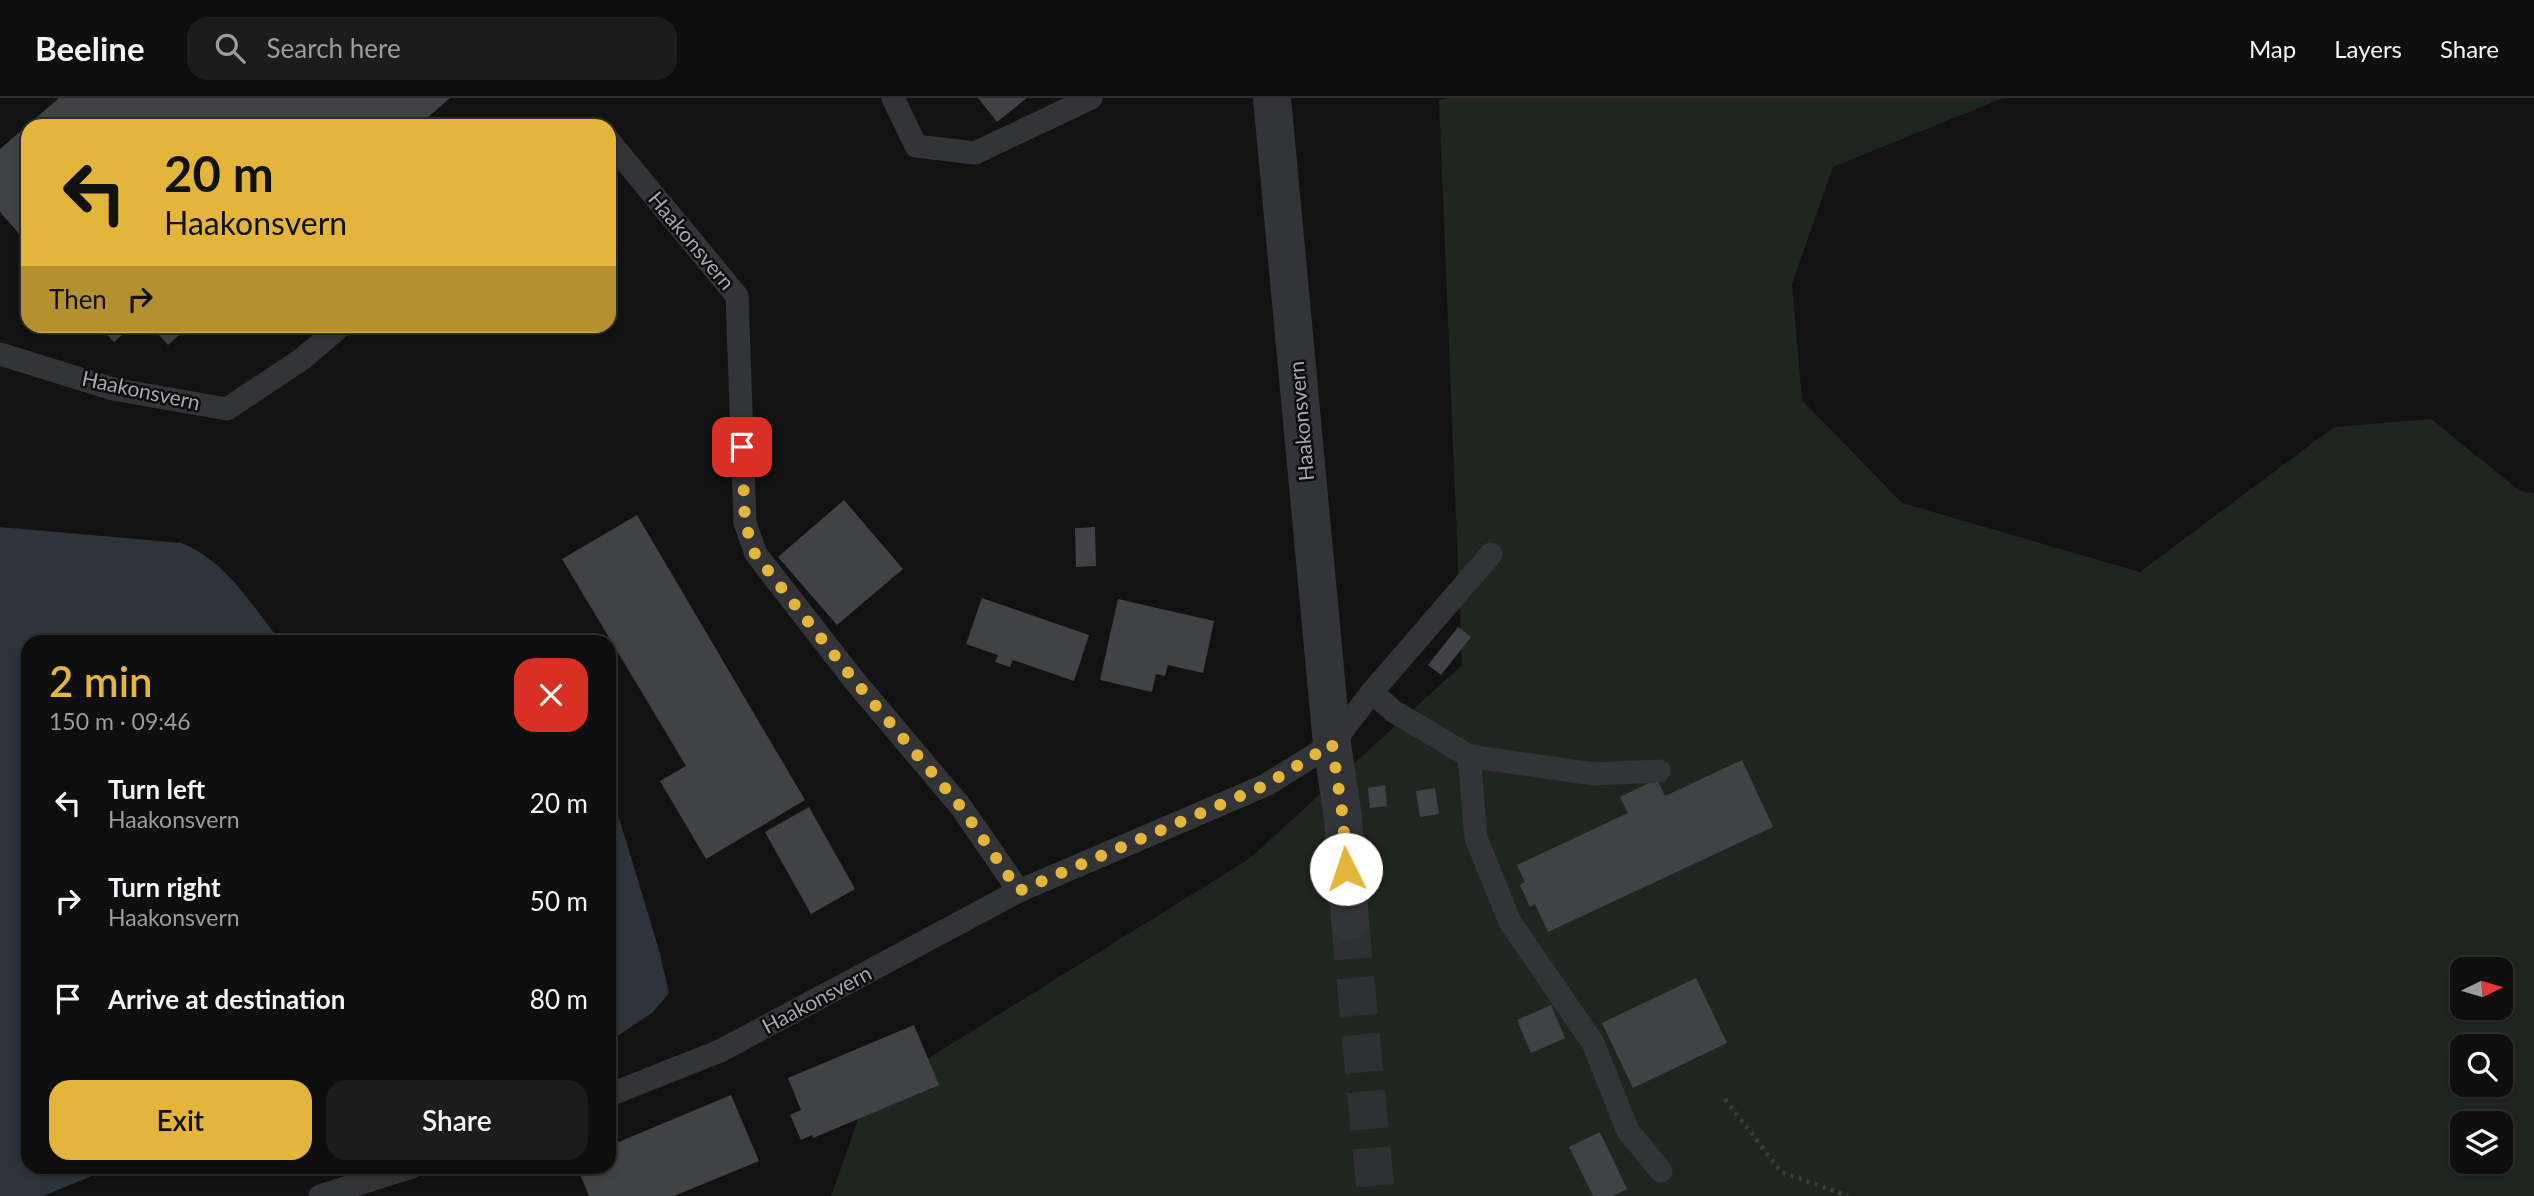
<!DOCTYPE html>
<html lang="en">
<head>
<meta charset="utf-8">
<style>
  :root { --surface:#0e0e0e; --page:#1c1c1c; --text:#f1f3f6; --muted:#9b9c9e; --line:#2e2e2e; --accent:#e3b53b }
  body { margin:0; font-family:Lato,sans-serif; background:var(--page); color:var(--text); height:100vh; display:flex; flex-direction:column; font-size:26px; white-space:nowrap }
  * { box-sizing:border-box; margin:0 }
  p { font-size:23px; color:var(--muted) }
  .icon { flex:none; width:38px; height:38px; fill:none; stroke:currentColor; stroke-width:2; stroke-linecap:round; stroke-linejoin:round }
  .map { position:relative; flex:1; overflow:hidden }
  .panel { position:absolute; left:21px; top:537px; width:595px; height:539px; display:flex; flex-direction:column; background:var(--surface); border-radius:21px; box-shadow:0 4px 10px #0003,0 0 0 2px var(--line) }
  .panel>* { flex:none }
  .hud { position:absolute; left:21px; top:21px; width:595px; height:214px; border-radius:21px; box-shadow:0 4px 10px #0003,0 0 0 2px var(--line); background:#e3b53b; color:#111; overflow:hidden }
  .needle { width:46px; rotate:85deg }
  .tools { position:absolute; left:2450px; top:859px; display:grid; gap:14px }
  .tools a { display:grid; place-items:center; width:63px; height:63px; border-radius:14px; background:var(--surface); box-shadow:0 4px 10px #0003,0 0 0 2px var(--line); font-size:35px }
  .pin { position:absolute; display:grid; place-items:center; width:60px; height:60px; color:#fff; margin:-30px; border-radius:14px; box-shadow:0 4px 10px #0006 }
  .me { position:absolute; width:77px; margin:-38px; rotate:356deg; stroke-linejoin:round; filter:drop-shadow(0 0 5px #0008) }
  .turn { display:flex; align-items:center; gap:24px; height:147px; padding:0 28px; font-size:32px }
  .turn .icon { width:91px; height:91px; stroke-width:2.5 }
  .turn b { display:block; font-size:49px; line-height:60px }
  .then { display:flex; align-items:center; height:66px; padding:0 28px; background:#0003; gap:14px; font-size:26px }
  .round { display:grid; place-items:center; flex:none; width:74px; height:74px; border-radius:21px; background:var(--page) }
  .headline { display:flex; align-items:center; justify-content:space-between; height:119px; padding:0 28px }
  h1 { font-size:42px; font-weight:600; line-height:52px; color:var(--accent) }
  .action { display:flex; gap:14px; margin-top:auto; padding:14px 28px }
  .action a { flex:1; height:80px; border-radius:21px; background:var(--accent); color:#111; font-size:28px; font-weight:600; line-height:80px; text-align:center }
  .action a+a { background:var(--page); color:var(--text) }
  ul { padding:0; list-style:none }
  li { display:flex; align-items:center; gap:21px; height:98px; padding:0 28px }
  li div { flex:1 }
  li b { display:block; font-size:26px }
  li em { font-style:normal }
  header { display:flex; align-items:center; gap:42px; box-sizing:border-box; height:98px; padding:0 35px; background:var(--surface); border-bottom:2px solid var(--line) }
  header strong { font-size:33px }
  nav { display:flex; gap:38px; margin-inline-start:auto; font-size:24px }
  .search { width:490px; height:63px; background:var(--page); display:flex; align-items:center; gap:18px; box-sizing:border-box; padding:0 24px; border-radius:21px; color:var(--muted); font-size:26px }
  .map>svg:first-child { display:block }
  .green { fill:#1f2620; fill-rule:evenodd }
  .water { fill:#2d343b }
  .building { fill:#414246 }
  .lines { fill:none; stroke-linecap:round; stroke-linejoin:round }
  .minor-tunnel { stroke:#2f3033; stroke-width:38; stroke-dasharray:38 19; stroke-linecap:butt }
  .path { stroke:#393b3f; stroke-width:4.5; stroke-dasharray:3.5 5; stroke-linecap:butt }
  .service { stroke:#333438; stroke-width:23 }
  .minor { stroke:#333438; stroke-width:38 }
  .route { stroke:#e3b53b; stroke-width:12; stroke-dasharray:0 21.6 }
  .labels { text-anchor:middle; stroke-width:5; stroke-linejoin:round; paint-order:stroke }
  .street-label { font-size:21px; fill:#a5a8b3; stroke:#0d0d0e }
</style>
</head>
<body>
<header>
<strong>Beeline</strong>
<div class="search"><svg class="icon" aria-label="search" viewBox="0 0 24 24"><circle cx="10" cy="10" r="6"/><path d="M15 15l6 6"/></svg>Search here</div>
<nav><a>Map</a><a>Layers</a><a>Share</a></nav>
</header>
<div class="map">
<svg width="2534" height="1098" viewBox="0 0 2534 1098">
  <rect width="100%" height="100%" fill="#121213"/>
  <path class="green" d="M1447 0H2003L1833 69 1792 186 1802 302 1902 405 2140 474 2334 329 2431 321 2520 393 2534 395V1098H831L866 999 1249 761 1462 567 1439 2ZM2462 872H2501V910H2462ZM2462 948H2501V987H2462ZM2462 1026H2501V1064H2462Z"/>
  <g class="water">
    <path d="M0 429 181 445C226 462 252 508 281 544H28V1069H114L43 1098H0Z"/>
    <path d="M609 687 659 852 669 895 653 914 609 944Z"/>
  </g>
  <g class="building">
    <path d="M59 0H450L418 28H28V146L0 114V51Z"/>
    <path d="M978 0H1027L997 24Z"/>
    <path d="M99 228H132L114 244Z"/>
    <path d="M151 228H190L168 247Z"/>
    <path d="M844 402 903 471 837 527 778 459Z"/>
    <path d="M637 417 805 702 706 761 660 683 686 668 562 461Z"/>
    <path d="M1095 429 1096 468 1076 469 1075 430Z"/>
    <path d="M982 500 1089 537 1074 583 1013 562 1010 569 995 564 998 557 966 546Z"/>
    <path d="M1118 501 1214 523 1203 575 1168 567 1165 578 1156 576 1152 594 1100 582Z"/>
    <path d="M1458 529 1471 539 1441 577 1428 567Z"/>
    <path d="M1742 662 1773 729 1548 834 1535 806 1530 809 1520 787 1525 784 1517 767 1628 715 1620 699 1657 681 1665 698Z"/>
    <path d="M1385 687 1387 708 1370 710 1368 690Z"/>
    <path d="M1435 690 1439 716 1420 719 1416 693Z"/>
    <path d="M809 709 855 791 811 816 765 734Z"/>
    <path d="M1696 880 1727 945 1633 990 1602 925Z"/>
    <path d="M1551 907 1565 940 1531 955 1517 922Z"/>
    <path d="M914 927 939 987 813 1040 812 1037 801 1042 790 1017 801 1012 788 980Z"/>
    <path d="M731 997 759 1063 674 1098H589L577 1069H609V1048Z"/>
    <path d="M1600 1034 1627 1091 1613 1098H1593L1569 1049Z"/>
  </g>
  <g class="lines">
    <path class="minor-tunnel" d="M1350 823 1376 1098"/>
    <path class="path" d="M1725 1001 1781 1074 1848 1098"/>
    <g class="service">
      <path d="M893 0 916 48 975 55 1091 0"/>
      <path d="M609 43 737 198 745 425 756 456 854 582 961 709 1019 793"/>
      <path d="M0 256 113 291 227 311 302 261 341 228"/>
      <path d="M1372 594 1393 613 1469 658 1593 676 1659 673"/>
      <path d="M1469 658 1476 740 1510 824 1593 945 1628 1033 1661 1073"/>
      <path d="M609 997 720 953 1019 793 1266 687 1332 646 1372 594 1491 456"/>
      <path d="M320 1098 412 1069"/>
    </g>
    <path class="minor" d="M1272 0 1332 646 1343 720 1350 823"/>
  </g>
  <g class="lines">
    <path class="route" d="M742 349 745 425 755 456 854 582 961 709 1019 793 1266 687 1332 646 1343 720 1346 771"/>
  </g>
  <g class="labels">
    <g class="street-label">
      <text transform="translate(691 143) rotate(50)" y="7">Haakonsvern</text>
      <text transform="translate(141 293) rotate(12)" y="7">Haakonsvern</text>
      <text transform="translate(1302 323) rotate(-95)" y="7">Haakonsvern</text>
      <text transform="translate(817 902) rotate(-28)" y="7">Haakonsvern</text>
    </g>
  </g>
</svg>
<div class="tools">
<a><svg class="needle" viewBox="-14 -14 28 28"><path d="M0-13l5 13h-10z" fill="#e53935"/><path d="M0 13l5-13h-10z" fill="#9b9c9e"/></svg></a>
<a><svg class="icon" aria-label="search" viewBox="0 0 24 24"><circle cx="10" cy="10" r="6"/><path d="M15 15l6 6"/></svg></a>
<a><svg class="icon" aria-label="layers" viewBox="0 0 24 24"><path d="M12 4l9 5-9 5-9-5zM3 14l9 5 9-5"/></svg></a>
</div>
<div class="pin" style="left:742px;top:349px;background:#d93025"><svg class="icon" aria-label="arrive" viewBox="0 0 24 24"><path d="M6 21V4h12l-3 4 3 4H6"/></svg></div>
<svg class="me" style="left:1346px;top:771px" viewBox="-20 -20 40 40"><circle r="19" fill="#fff"/><path d="M0-13L10 11 0 6-10 11z" fill="#e3b53b"/></svg>
<div class="hud">
<div class="turn"><svg class="icon" aria-label="left" viewBox="0 0 24 24"><path d="M17 20v-9H6M10 6l-5 5 5 5"/></svg><div><b>20 m</b>Haakonsvern</div></div>
<div class="then">Then<svg class="icon" aria-label="right" viewBox="0 0 24 24"><path d="M7 20v-9h11M14 6l5 5-5 5"/></svg></div>
</div>
<section class="panel">
<div class="headline"><div><h1>2 min</h1><p>150 m · 09:46</p></div><a class="round" style="background:#d93025;color:#fff"><svg class="icon" aria-label="close" viewBox="0 0 24 24"><path d="M6 6l12 12M18 6L6 18"/></svg></a></div>
<ul>
<li><svg class="icon" aria-label="left" viewBox="0 0 24 24"><path d="M17 20v-9H6M10 6l-5 5 5 5"/></svg><div><b>Turn left</b><p>Haakonsvern</p></div><em>20 m</em></li>
<li><svg class="icon" aria-label="right" viewBox="0 0 24 24"><path d="M7 20v-9h11M14 6l5 5-5 5"/></svg><div><b>Turn right</b><p>Haakonsvern</p></div><em>50 m</em></li>
<li><svg class="icon" aria-label="arrive" viewBox="0 0 24 24"><path d="M6 21V4h12l-3 4 3 4H6"/></svg><div><b>Arrive at destination</b></div><em>80 m</em></li>
</ul>
<div class="action"><a>Exit</a><a>Share</a></div>
</section>
</div>
</body>
</html>
